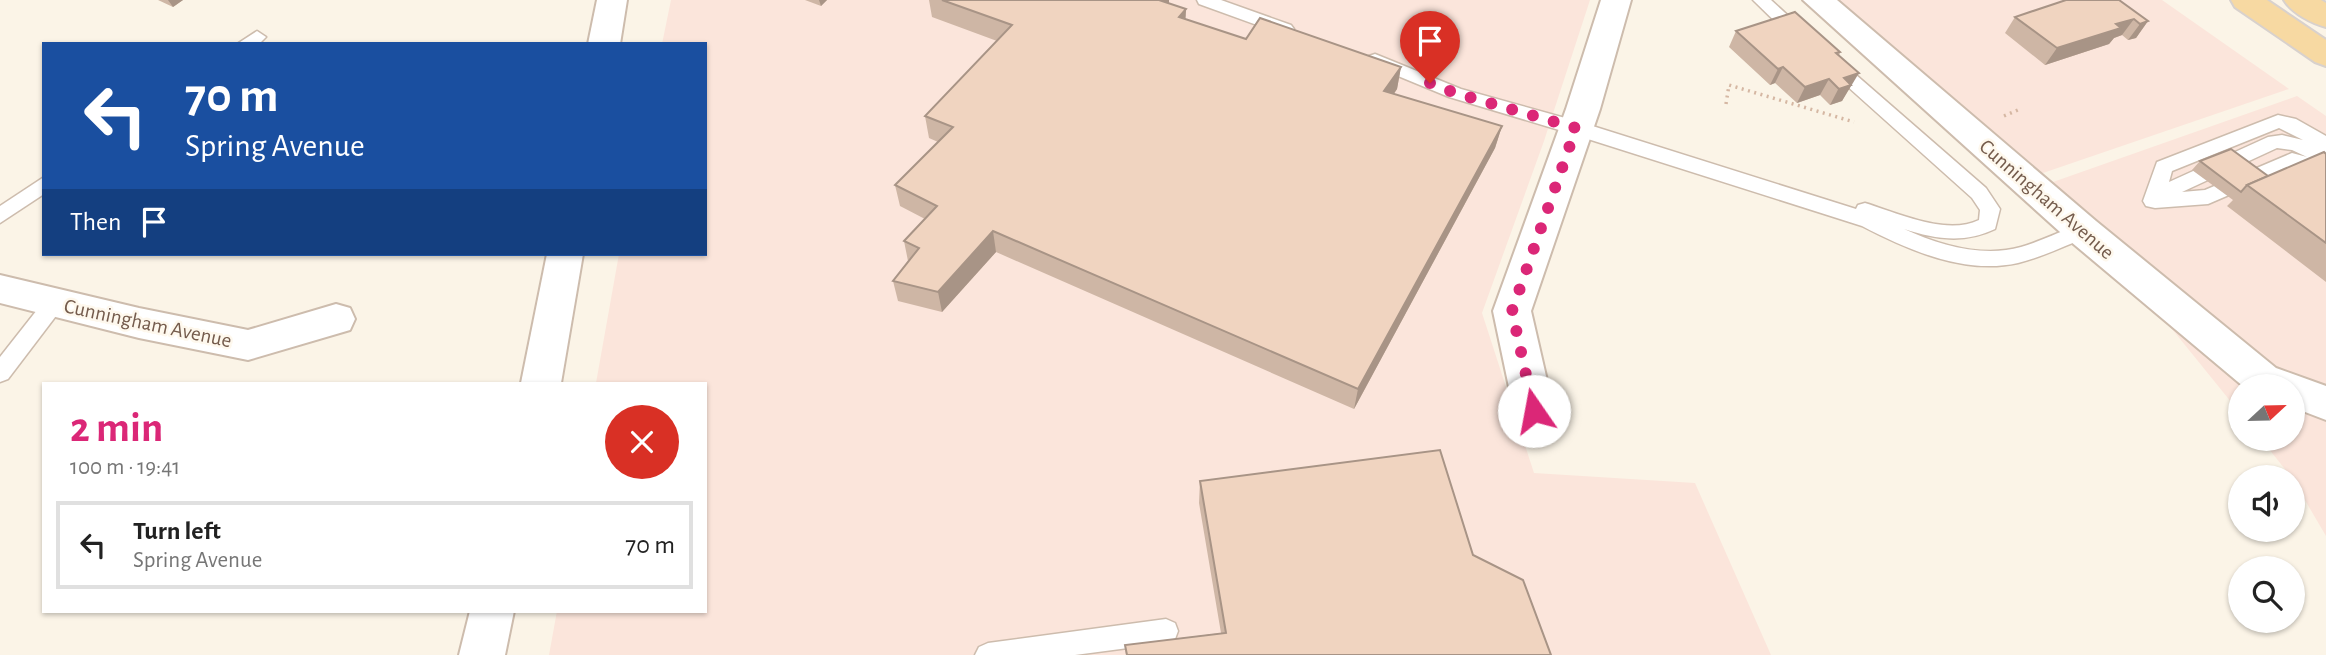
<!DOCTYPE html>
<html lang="en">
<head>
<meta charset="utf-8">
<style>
  :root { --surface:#fff; --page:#f2f2f2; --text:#222; --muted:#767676; --line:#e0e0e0; --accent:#db2777 }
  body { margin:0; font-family:"Alegreya Sans",sans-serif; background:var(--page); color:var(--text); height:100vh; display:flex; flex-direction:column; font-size:26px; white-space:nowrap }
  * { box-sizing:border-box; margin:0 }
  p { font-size:23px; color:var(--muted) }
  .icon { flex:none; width:38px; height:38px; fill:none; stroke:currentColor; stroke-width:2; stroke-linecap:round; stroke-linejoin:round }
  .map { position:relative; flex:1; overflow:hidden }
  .side { position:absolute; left:42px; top:382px; width:665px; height:231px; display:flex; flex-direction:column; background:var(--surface); border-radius:0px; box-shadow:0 2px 5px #0004 }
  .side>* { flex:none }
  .banner { position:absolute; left:42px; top:42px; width:665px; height:214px; border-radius:0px; box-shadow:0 2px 5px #0004; background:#1a4fa0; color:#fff; overflow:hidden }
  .needle { width:46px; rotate:68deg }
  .tools { position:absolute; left:2228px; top:374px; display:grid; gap:14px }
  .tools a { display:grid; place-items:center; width:77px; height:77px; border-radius:50%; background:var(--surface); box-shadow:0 2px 5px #0004; font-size:35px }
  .pin { position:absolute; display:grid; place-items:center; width:60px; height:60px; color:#fff; margin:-72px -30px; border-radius:50% 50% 50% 0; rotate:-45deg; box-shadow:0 0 7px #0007 }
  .pin .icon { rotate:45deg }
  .me { position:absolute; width:77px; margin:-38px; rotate:348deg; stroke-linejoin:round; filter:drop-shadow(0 0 5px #0008) }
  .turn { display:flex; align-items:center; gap:24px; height:147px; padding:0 28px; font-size:32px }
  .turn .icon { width:91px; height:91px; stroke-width:2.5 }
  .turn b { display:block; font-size:49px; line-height:60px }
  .then { display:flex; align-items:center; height:66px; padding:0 28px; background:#0003; gap:14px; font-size:26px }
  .round { display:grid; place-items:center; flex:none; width:74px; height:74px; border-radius:37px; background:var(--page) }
  .headline { display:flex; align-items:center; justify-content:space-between; height:119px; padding:0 28px }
  h1 { font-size:42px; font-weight:600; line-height:52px; color:var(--accent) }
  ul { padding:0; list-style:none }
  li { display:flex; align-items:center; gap:21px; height:88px; margin:0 14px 10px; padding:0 14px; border:4px solid var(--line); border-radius:0px }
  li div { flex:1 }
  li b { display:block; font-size:26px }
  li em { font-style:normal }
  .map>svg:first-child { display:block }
  .commercial { fill:#fbe5db }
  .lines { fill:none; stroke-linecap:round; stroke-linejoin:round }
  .service-casing { stroke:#cdbcad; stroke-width:3 }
  .minor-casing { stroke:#cdbcad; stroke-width:4 }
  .tertiary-casing { stroke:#cdbcad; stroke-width:4 }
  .primary-casing { stroke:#d8d1cd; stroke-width:4 }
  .path { stroke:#d5b7a3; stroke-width:3.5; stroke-dasharray:2 4.5; stroke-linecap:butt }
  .service { fill:#fff; fill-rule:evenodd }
  .minor { fill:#fff; fill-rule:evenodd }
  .tertiary { fill:#fff; fill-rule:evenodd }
  .primary { fill:#f7d9a2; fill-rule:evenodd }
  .wall { fill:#ceb6a5 }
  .shaded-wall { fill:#a89486 }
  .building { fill:#f0d4c0; stroke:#a89486; stroke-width:2 }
  .route { stroke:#db2777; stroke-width:12; stroke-dasharray:0 21.6 }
  .labels { text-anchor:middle; stroke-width:5; stroke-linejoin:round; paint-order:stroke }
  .street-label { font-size:21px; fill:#745b4c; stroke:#fef8ed }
</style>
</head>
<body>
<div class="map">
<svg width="2326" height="655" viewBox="0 0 2326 655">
  <rect width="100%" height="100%" fill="#fbf4e7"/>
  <g class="commercial">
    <path d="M671 0H1590L1544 141 1482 313 1534 473 1695 483 1771 655H549L557 611H705V383H596L619 254H705V44H662Z"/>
    <path d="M1831 0H2162L2289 89 2040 174Z"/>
    <path d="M2297 96 2326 116V536L2292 478 2261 439H2292V387H2240V413L2053 182Z"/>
  </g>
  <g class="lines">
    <defs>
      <g id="service">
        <path d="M1197 0H1221L1291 25 1294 29 1291 33H1279L1199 4Z"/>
        <path d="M1753 0H1771L1805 31 1808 35 1805 39H1793Z"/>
        <path d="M257 31 266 37 259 44H237Z"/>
        <path d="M1375 54 1461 89 1583 123 1856 209 1858 205 1865 203C1898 213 1946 236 1979 220L1980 210 1972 198 1828 69 1825 65 1828 61H1840L1986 188 2000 209 1995 229C1964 244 1935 239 1904 229 1939 245 1983 258 2021 247 2042 241 2062 230 2083 224L2090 226 2093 231 2090 236C2066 245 2043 257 2018 263 1965 275 1908 250 1862 226L1569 133 1449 97 1369 64 1366 60 1369 56Z"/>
        <path d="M2278 115 2296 119 2326 136V183L2294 167 2208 204 2155 208 2146 206 2143 201 2157 162ZM2279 128 2303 140 2282 135 2268 137 2169 182 2172 171ZM2277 148 2292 150 2307 157 2292 153 2205 190 2182 192Z"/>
        <path d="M44 177V194L0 223V206Z"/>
        <path d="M55 294 62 296 65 302 62 308 8 379 0 382V357L48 296Z"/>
        <path d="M1166 619 1175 623 1178 631 1175 639 1166 643 1075 655H975L979 647 988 643Z"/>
      </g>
      <g id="minor">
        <path d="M1601 0H1631L1600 109 1531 311 1554 411 1548 423 1534 428 1520 423 1514 411 1493 311 1566 109Z"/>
        <path d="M1803 0H1837L2096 221 2276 368 2326 386V420L2292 407V387H2244L2070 241Z"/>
        <path d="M0 275 139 308 248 330 336 304 350 308 355 319 350 330 248 360 139 338 0 303Z"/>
      </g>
      <g id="tertiary">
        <path d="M597 0H627L620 44H588Z"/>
        <path d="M547 254H583L561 383H521Z"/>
        <path d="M470 611H514L505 655H459Z"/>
      </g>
      <g id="primary">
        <path d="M2231 0H2267L2326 40V66L2315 62 2235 7Z"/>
        <path d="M2284 0H2321L2326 3V27C2311 23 2292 13 2284 0Z"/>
      </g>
    </defs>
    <use href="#service" class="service-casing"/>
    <use href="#minor" class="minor-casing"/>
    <use href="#tertiary" class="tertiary-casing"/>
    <use href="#primary" class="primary-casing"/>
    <g class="path">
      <path d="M1726 104 1729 85 1854 122"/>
      <path d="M2004 116 2020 109"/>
    </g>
    <use href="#service" class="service"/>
    <use href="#minor" class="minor"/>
    <use href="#tertiary" class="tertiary"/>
    <use href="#primary" class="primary"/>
  </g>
  <g class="wall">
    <path d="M158 0H183L173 7Z"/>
    <path d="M805 0H827L821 6Z"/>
    <path d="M929 0H1169V4L1186 9 1185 19 1246 39 1401 67 1397 89 1394 94 1502 126 1495 148 1354 409 996 252 942 312 898 301 893 281 908 261 904 241 925 219 900 206 895 185 938 142 929 138 925 116 997 41 932 17Z"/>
    <path d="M2066 0 2148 21 2136 38 2128 40 2122 35 2114 38 2109 44 2045 65 2005 33 2015 17Z"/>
    <path d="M1736 31 1840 52 1839 56 1850 89 1848 90 1842 101 1830 105 1820 95 1797 103 1775 83 1770 85 1729 47Z"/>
    <path d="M2326 154V282L2227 206 2233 200 2192 170 2200 161 2268 176Z"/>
    <path d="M1200 481 1473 555 1551 655H1126L1125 645 1221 633 1199 503Z"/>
  </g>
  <g class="shaded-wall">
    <path d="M168 0H183L173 7Z"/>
    <path d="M819 0H827L821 6Z"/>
    <path d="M1159 0H1169V14Z"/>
    <path d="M1186 9 1185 31 1179 17Z"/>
    <path d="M2134 19 2122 35 2114 38 2109 44 2045 65 2057 48 2116 24Z"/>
    <path d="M2148 21 2136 38 2128 40 2140 24Z"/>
    <path d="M1401 67 1397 89 1380 113 1384 91Z"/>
    <path d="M1783 67 1775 83 1770 85 1778 69Z"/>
    <path d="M1859 73 1842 101 1830 105 1844 78Z"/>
    <path d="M1829 79 1820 95 1797 103 1805 87Z"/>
    <path d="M1502 126 1495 148 1354 409 1358 389Z"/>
    <path d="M993 231 996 252 942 312 938 292Z"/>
  </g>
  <g class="building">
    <path d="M942 0H1159L1186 9 1179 17 1246 39 1260 18 1401 67 1384 91 1502 126 1358 389 993 231 938 292 893 281 919 248 904 241 937 206 895 185 953 127 925 116 1012 25Z"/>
    <path d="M2066 0H2119L2148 21 2140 24 2134 19 2116 24 2121 28 2057 48 2015 17Z"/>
    <path d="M1795 12 1840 52 1836 53 1859 73 1844 78 1851 85 1839 89 1829 79 1805 87 1783 67 1778 69 1736 31Z"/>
    <path d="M2231 149 2268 176 2247 185 2241 192 2200 161Z"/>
    <path d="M2324 152 2326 154V243L2247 185Z"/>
    <path d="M1440 450 1473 555 1523 580 1551 655H1127L1125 645 1226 633 1200 481Z"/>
  </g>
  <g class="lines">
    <path class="route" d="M1430 83 1455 93 1576 128 1512 311 1534 411"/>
  </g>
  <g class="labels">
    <g class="street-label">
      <text transform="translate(2047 199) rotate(41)" y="7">Cunningham Avenue</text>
      <text transform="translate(148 323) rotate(12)" y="7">Cunningham Avenue</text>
    </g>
  </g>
</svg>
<div class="tools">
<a><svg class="needle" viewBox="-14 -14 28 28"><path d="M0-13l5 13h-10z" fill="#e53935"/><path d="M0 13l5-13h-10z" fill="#767676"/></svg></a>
<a><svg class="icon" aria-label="sound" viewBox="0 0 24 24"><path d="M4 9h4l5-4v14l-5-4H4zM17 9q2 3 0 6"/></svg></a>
<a><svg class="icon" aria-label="search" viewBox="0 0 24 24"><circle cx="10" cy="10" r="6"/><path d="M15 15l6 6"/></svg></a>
</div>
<div class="pin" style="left:1430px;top:83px;background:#d93025"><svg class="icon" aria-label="arrive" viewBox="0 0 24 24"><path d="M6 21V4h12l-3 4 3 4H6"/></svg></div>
<svg class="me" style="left:1534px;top:411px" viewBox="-20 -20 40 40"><circle r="19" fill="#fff"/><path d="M0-13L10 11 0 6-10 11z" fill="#db2777"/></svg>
<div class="banner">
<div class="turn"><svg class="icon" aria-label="left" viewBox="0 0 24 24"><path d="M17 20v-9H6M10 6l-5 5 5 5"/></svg><div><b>70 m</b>Spring Avenue</div></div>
<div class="then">Then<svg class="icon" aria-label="arrive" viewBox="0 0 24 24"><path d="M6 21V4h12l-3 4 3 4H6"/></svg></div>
</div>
<section class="side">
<div class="headline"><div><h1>2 min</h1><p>100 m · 19:41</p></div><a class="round" style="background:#d93025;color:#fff"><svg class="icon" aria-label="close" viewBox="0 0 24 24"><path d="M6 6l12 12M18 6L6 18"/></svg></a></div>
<ul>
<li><svg class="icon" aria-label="left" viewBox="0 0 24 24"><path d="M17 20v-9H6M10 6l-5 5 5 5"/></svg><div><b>Turn left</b><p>Spring Avenue</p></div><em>70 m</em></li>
</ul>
</section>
</div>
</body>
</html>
